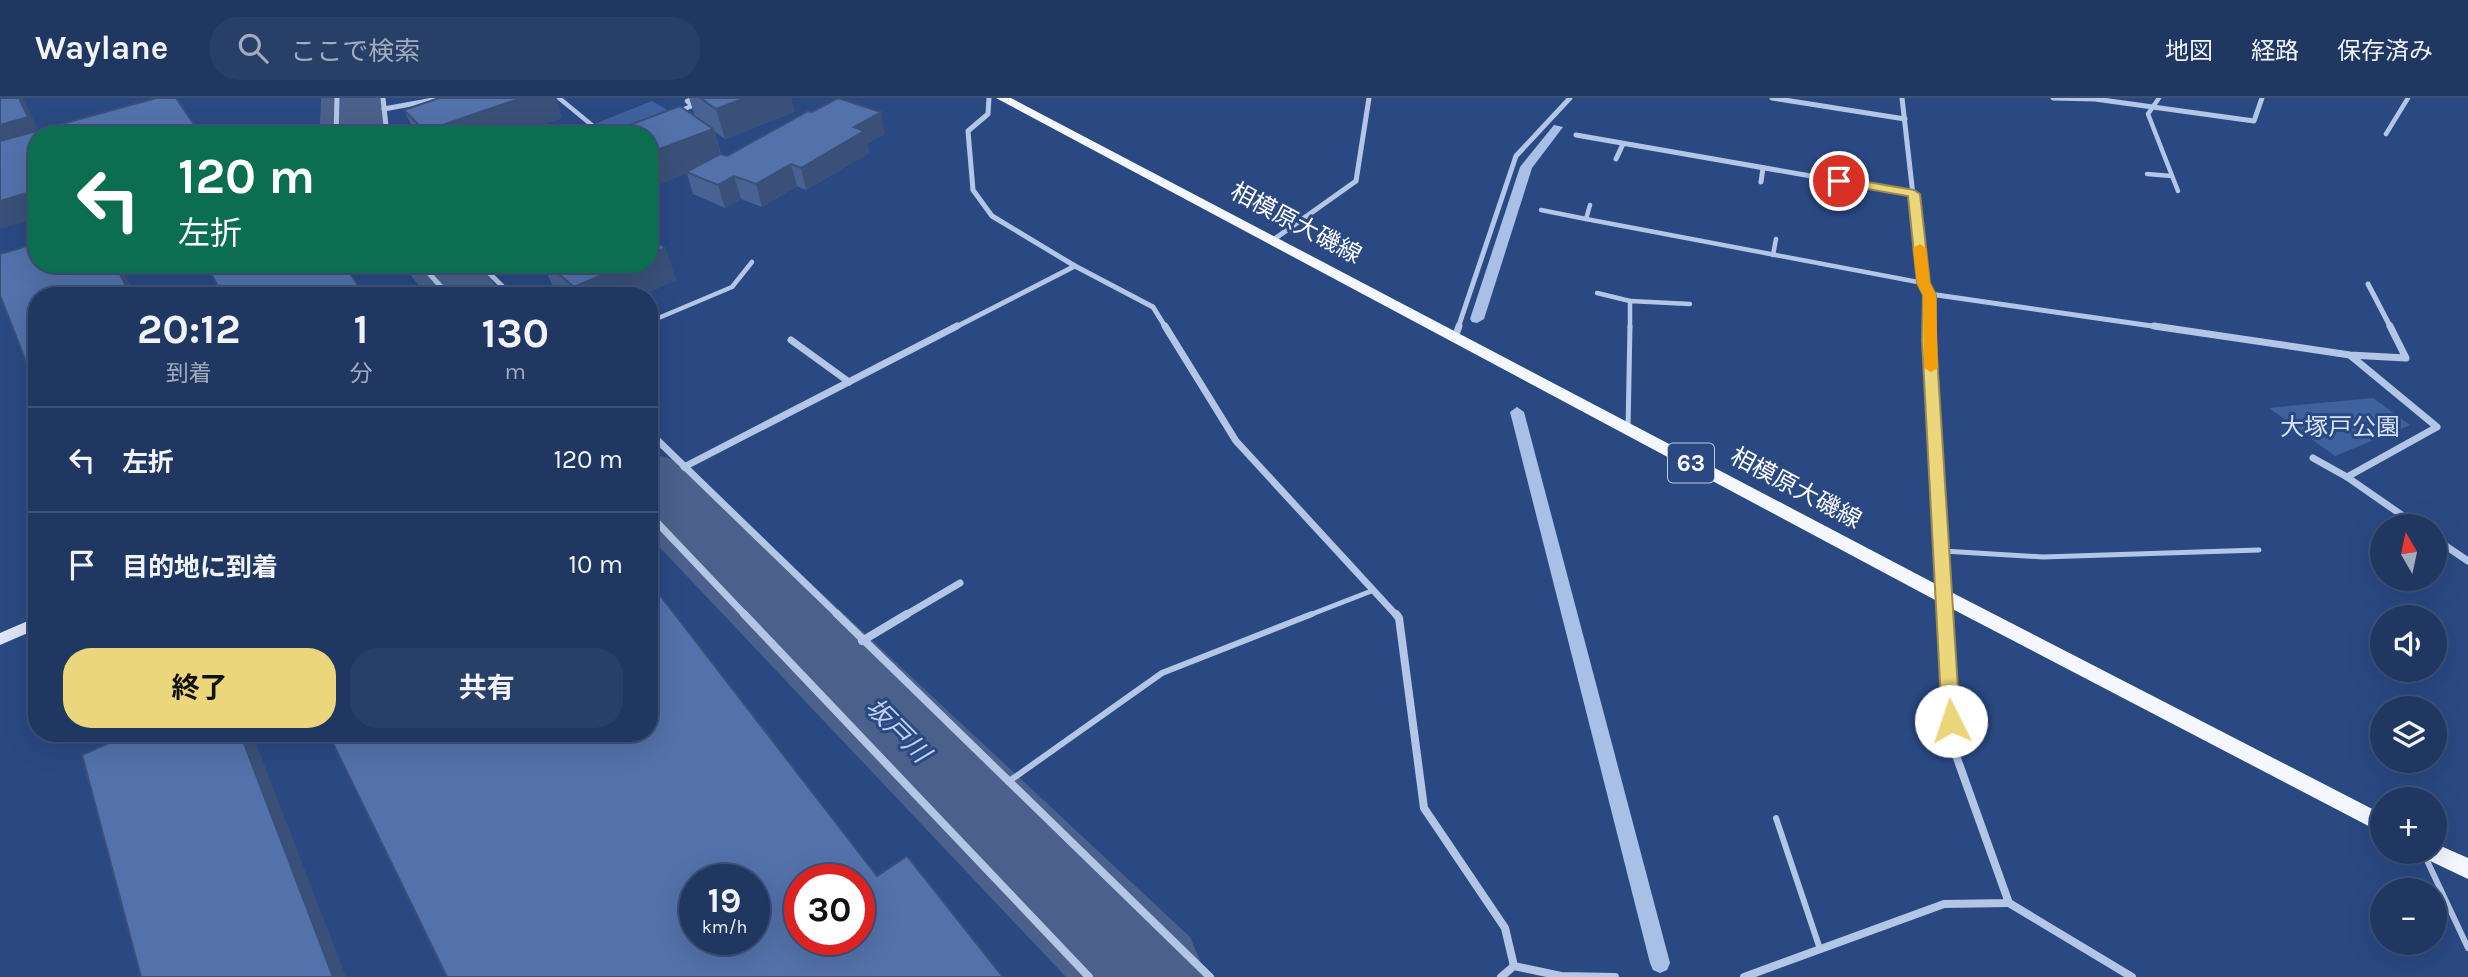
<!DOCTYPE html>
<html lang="ja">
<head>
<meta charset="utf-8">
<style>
  :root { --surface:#203762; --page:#283f68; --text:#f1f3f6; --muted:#a2acbe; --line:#3d5177; --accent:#ecd67b }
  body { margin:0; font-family:Karla,"Noto Sans JP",sans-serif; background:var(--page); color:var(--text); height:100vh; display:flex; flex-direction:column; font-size:26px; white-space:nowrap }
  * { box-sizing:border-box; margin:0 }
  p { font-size:23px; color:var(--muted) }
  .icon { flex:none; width:38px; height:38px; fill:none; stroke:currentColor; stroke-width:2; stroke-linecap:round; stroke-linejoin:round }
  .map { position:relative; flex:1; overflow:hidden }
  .sheet { position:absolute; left:28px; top:189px; width:630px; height:455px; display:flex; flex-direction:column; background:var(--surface); border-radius:28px; box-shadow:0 7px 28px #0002,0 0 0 2px var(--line) }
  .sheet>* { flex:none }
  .hud { position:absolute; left:28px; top:28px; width:630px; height:147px; border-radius:28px; box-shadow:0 7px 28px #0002,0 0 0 2px var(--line); background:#0b6e4f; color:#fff; overflow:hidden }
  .needle { width:46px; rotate:351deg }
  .buttons { position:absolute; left:2370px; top:416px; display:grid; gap:14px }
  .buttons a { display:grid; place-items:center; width:77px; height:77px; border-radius:50%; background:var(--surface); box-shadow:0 7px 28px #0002,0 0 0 2px var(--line); font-size:35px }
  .speed { position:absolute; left:679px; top:766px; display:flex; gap:14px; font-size:35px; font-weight:700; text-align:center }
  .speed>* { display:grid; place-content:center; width:91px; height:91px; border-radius:50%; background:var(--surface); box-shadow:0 7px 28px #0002,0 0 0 2px var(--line); line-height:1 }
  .speed small { font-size:18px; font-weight:400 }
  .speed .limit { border:10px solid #d22; background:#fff; color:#111 }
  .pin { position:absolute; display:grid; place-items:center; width:60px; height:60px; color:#fff; margin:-30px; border:4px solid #fff; border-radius:50%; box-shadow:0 2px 7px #0007 }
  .me { position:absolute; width:77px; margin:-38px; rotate:356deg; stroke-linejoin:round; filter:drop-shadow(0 0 5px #0008) }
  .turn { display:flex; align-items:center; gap:24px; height:147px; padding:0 35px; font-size:32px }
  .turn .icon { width:91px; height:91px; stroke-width:2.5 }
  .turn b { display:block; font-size:49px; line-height:60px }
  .eta { display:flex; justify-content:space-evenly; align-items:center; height:119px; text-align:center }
  .eta b { font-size:42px; font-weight:700; line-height:49px }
  .primary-button { display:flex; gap:14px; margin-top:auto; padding:14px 35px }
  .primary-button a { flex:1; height:80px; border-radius:28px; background:var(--accent); color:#111; font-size:28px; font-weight:700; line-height:80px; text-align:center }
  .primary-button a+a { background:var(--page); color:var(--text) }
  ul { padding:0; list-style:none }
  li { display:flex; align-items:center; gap:21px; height:105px; padding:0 35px; border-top:2px solid var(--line) }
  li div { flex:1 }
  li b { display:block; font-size:26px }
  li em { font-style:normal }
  header { display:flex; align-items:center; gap:42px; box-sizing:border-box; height:98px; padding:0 35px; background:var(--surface); border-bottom:2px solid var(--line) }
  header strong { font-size:33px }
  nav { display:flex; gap:38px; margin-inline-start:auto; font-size:24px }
  .search { width:490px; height:63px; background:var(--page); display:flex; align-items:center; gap:18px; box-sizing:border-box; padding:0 24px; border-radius:28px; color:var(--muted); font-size:26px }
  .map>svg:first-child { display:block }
  .green { fill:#3f629f }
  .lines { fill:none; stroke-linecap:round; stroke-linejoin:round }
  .stream { fill:#a9c0e6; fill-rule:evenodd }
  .river { fill:#4b618b; fill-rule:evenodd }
  .lane-far2 { stroke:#b4c6e6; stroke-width:4.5 }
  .lane-far1 { stroke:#b4c6e6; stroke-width:5 }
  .lane { stroke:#b4c6e6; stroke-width:6 }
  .street-far2 { stroke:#b4c6e6; stroke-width:5 }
  .street-far1 { stroke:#b4c6e6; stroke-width:7 }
  .street { stroke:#b4c6e6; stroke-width:8 }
  .secondary { fill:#dde5f6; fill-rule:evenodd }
  .primary { fill:#f4f7fd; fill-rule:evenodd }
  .wall { fill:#476293 }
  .shaded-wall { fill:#3a5078 }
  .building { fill:#5372ab; stroke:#3a5078; stroke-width:2; fill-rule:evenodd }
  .route { fill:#ecd67b; stroke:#998b50; stroke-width:2 }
  .slow { fill:#f59e0b }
  .labels { text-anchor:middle; stroke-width:6; stroke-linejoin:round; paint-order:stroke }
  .shield { fill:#2a4983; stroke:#bfc8da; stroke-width:2 }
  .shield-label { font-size:23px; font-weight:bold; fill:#fff }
  .street-label { font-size:24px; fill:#fff; stroke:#2a4983 }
  .park-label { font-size:24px; fill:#d7e2f5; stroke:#2a4983 }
  .water-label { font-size:26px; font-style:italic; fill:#bfd0ee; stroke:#2a4983 }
</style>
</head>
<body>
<header>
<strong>Waylane</strong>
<div class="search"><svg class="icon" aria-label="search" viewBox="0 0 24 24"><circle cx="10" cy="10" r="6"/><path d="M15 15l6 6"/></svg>ここで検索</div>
<nav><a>地図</a><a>経路</a><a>保存済み</a></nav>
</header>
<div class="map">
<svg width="2468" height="879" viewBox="0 0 2468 879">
  <rect width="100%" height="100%" fill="#2a4983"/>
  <g class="green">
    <path d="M322 0H349V37H319Z"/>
    <path d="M652 3 686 23C653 35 624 47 592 27Z"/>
    <path d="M409 166H438L469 198H439Z"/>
    <path d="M2373 300 2410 327 2335 358 2269 310Z"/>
    <path d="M649 382 1036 777 1128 879H1097L649 415Z"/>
  </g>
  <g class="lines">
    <g class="stream">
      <path d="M1554 27 1563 29 1532 70 1484 221 1477 225 1472 224 1470 221 1520 69Z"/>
      <path d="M1517 309 1524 314 1670 865 1667 872 1660 875 1653 872 1650 865 1510 314Z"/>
    </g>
    <g class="river">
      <path d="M321 0H383L384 37H320Z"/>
      <path d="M402 166H478L504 198H427Z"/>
      <path d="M649 355 680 363 1190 839 1207 879H1066L649 438Z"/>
    </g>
    <g class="lane-far2">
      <path d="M559 0 604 37"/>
      <path d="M2159 0 2148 16 2178 93"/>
      <path d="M679 13 692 8 687 3 695 0"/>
      <path d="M2386 36 2408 0"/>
      <path d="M2147 76 2172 78"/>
      <path d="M1590 107 1586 121 1923 185"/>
      <path d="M1541 112 1586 121"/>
      <path d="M1773 157 1776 141"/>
      <path d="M1597 195 1630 203"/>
      <path d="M649 224 732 189 752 164"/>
      <path d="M1630 230V203L1690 206"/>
    </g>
    <g class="lane-far1">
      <path d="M1628 331 1630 228"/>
      <path d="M1943 453 2043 459 2259 452"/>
      <path d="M1307 518 1374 492"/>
    </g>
    <g class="lane">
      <path d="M1008 684 1162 575 1312 516"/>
      <path d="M1776 720 1820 851"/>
      <path d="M2423 754 2468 850"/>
    </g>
    <g class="street-far2">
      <path d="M383 0 387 37"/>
      <path d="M989 0 988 16 968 33 973 92 992 118 1075 168 1153 209 1166 230"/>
      <path d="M1772 0 1905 21"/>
      <path d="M1902 0 1923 185 1930 196 1929 230"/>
      <path d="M2053 0 2095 1 2254 23 2262 0"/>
      <path d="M384 11 444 0"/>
      <path d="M336 37 337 0"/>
      <path d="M1576 37 1914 96"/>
      <path d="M1616 61 1623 46"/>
      <path d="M1761 84 1763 70"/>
      <path d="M1273 142 1356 83 1369 0"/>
      <path d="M421 166 449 198"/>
      <path d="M480 166 512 198"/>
      <path d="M2368 186 2391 230"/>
      <path d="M1930 196 2166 230"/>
      <path d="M954 230 1075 168"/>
      <path d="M1458 230 1516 58 1570 0"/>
    </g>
    <g class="street-far1">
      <path d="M1165 228 1236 343 1397 518"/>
      <path d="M1929 228 1945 518"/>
      <path d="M2154 228 2350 257 2406 260 2390 228"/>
      <path d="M1455 240 1459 228"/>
      <path d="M791 242 849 284"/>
      <path d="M2351 258 2437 329 2347 379 2419 429"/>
      <path d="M649 334 839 518"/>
      <path d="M2313 360 2347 379"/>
      <path d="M684 369 957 228"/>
      <path d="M649 416 746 518"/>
      <path d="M2434 440 2468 463"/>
      <path d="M904 518 960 485"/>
    </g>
    <g class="street">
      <path d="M744 516 1089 879"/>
      <path d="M837 516 1210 879"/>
      <path d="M1396 516 1399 520 1424 710 1505 830 1514 868"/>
      <path d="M862 543 907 516"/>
      <path d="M2009 805 2132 879"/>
      <path d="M1501 879 1514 868 1561 878 1615 879"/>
      <path d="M1744 879 1944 806 2009 805 1953 649 1945 516"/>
    </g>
    <path class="secondary" d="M37 519V531L0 547V535Z"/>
    <g class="primary">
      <path d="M996 0H1011L1949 493 2382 716V735L1937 503Z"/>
      <path d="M2434 745 2468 760V781L2426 761 2423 754H2434Z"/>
    </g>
  </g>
  <g class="wall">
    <path d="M689 0H791L794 14 725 41 714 33 721 56 727 58 885 36 867 46 869 55 806 92 797 88 762 109 741 101 725 110 693 96 687 75 649 90V37L695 18Z"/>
    <path d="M558 9 562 20 513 37H416L404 12 559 9Z"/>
    <path d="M665 150 676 182 640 198H560L555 193 543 166H649Z"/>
  </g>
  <g class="shaded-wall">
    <path d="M19 0H23L41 37 0 53V27Z"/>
    <path d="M521 0H556L562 20 513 37H427L425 33Z"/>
    <path d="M745 0H791L794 14 725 41 716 11Z"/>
    <path d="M881 14 885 36 867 46 869 55 806 92 801 70 854 29Z"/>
    <path d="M713 31 722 61 649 90V55Z"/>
    <path d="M791 66 797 88 762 109 756 86Z"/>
    <path d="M734 78 741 101 725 110 718 87Z"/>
    <path d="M37 92V120L0 131V103Z"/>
    <path d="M665 150 676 182 640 198H577L574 189 627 166H649V157Z"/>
    <path d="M115 166H119L136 198H131Z"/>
    <path d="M240 635H252L346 879H333Z"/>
  </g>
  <g class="building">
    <path d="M0 0H19L28 19 0 27Z"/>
    <path d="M156 0H176L201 37H37V92L0 103V43Z"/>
    <path d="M439 0H521L425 33 404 12Z"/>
    <path d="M700 0H745L716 11Z"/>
    <path d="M838 0 881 14 854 29 864 33 801 70 791 66 756 86 734 78 718 87 686 74 720 56 727 58 808 13 812 14Z"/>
    <path d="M680 8 713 31 649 55V37H603Z"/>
    <path d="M649 138 665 150 649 157Z"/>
    <path d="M37 145V166H115L131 198H37V292L0 197V156Z"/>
    <path d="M206 166H344L365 198H223Z"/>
    <path d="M547 166H627L574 189Z"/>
    <path d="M649 483 877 778 907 758 1003 879H447L328 635H649ZM695 782H754V842H695ZM800 782H859V842H800Z"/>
    <path d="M131 635H240L333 879H141L82 657Z"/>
  </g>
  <path class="route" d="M1839 79 1914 92 1920 96 1930 185 1936 197V242L1960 623 1957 629 1951 631 1945 629 1942 623 1922 242 1923 197 1917 185 1908 98 1834 85 1833 83Z"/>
  <path class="slow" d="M1920 146 1926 150 1930 185 1936 197 1938 270 1931 274 1924 270 1923 197 1917 185 1913 150Z"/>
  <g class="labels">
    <rect class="shield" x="1668" y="345.5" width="46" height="39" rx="5"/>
    <g class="shield-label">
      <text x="1691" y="373">63</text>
    </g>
    <g class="street-label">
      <text transform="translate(1296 125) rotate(28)" y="8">相模原大磯線</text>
      <text transform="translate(1796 390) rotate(28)" y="8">相模原大磯線</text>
    </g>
    <g class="park-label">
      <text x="2340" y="337">大塚戸公園</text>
    </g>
    <g class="water-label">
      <text transform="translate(898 632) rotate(45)" y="9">坂戸川</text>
    </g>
  </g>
</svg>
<div class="buttons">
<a><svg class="needle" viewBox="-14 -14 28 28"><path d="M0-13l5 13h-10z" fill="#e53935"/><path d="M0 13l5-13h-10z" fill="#a2acbe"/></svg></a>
<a><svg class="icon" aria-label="sound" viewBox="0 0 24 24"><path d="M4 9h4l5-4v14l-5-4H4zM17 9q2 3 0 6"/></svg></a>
<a><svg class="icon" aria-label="layers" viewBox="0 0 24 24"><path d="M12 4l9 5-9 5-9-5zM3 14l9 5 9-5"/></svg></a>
<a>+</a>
<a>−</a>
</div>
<div class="speed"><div>19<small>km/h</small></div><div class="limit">30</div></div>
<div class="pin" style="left:1839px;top:83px;background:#d93025"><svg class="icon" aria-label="arrive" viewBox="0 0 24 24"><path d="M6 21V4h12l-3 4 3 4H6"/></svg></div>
<svg class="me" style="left:1951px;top:623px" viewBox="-20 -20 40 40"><circle r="19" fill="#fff"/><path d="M0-13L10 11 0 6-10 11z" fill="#ecd67b"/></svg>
<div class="hud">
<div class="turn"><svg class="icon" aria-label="left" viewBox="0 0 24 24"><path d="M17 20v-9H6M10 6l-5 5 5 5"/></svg><div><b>120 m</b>左折</div></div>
</div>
<section class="sheet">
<div class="eta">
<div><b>20:12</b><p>到着</p></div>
<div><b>1</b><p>分</p></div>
<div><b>130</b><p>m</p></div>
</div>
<ul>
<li><svg class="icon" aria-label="left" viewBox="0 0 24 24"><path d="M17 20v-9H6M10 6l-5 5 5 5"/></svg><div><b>左折</b></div><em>120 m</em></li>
<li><svg class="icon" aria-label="arrive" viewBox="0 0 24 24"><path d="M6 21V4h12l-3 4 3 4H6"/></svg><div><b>目的地に到着</b></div><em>10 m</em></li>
</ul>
<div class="primary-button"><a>終了</a><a>共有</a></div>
</section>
</div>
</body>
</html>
